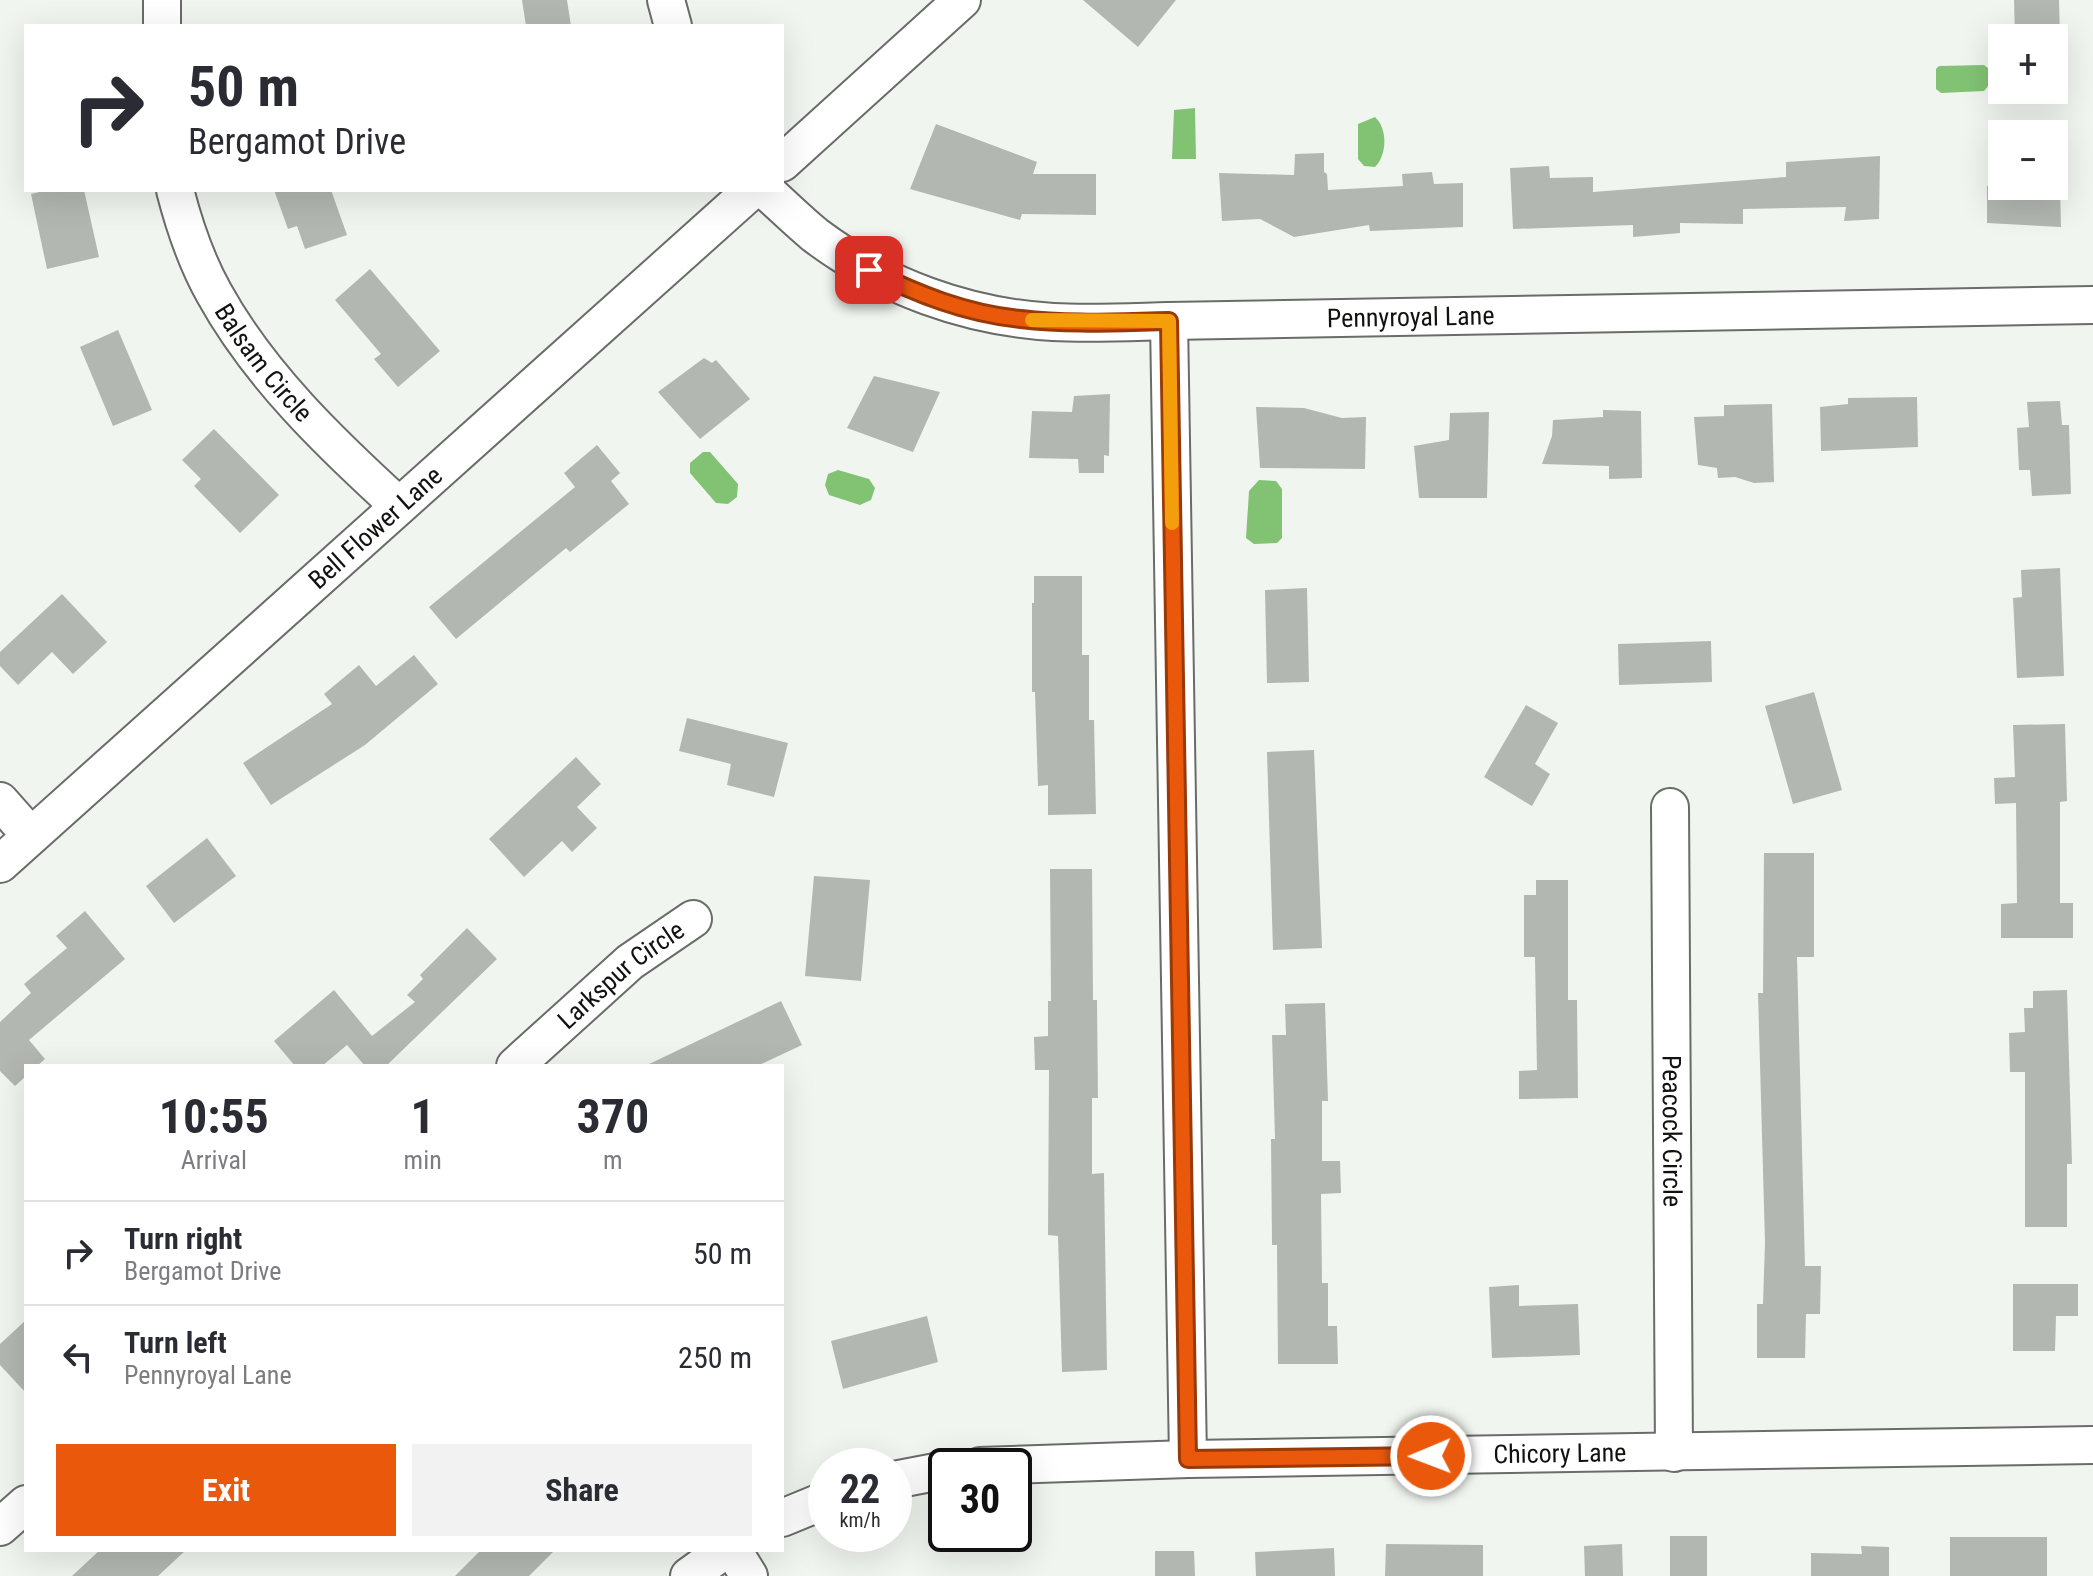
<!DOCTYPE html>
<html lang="en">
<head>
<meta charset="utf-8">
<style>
  :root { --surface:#fff; --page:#f2f2f3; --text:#2b2b33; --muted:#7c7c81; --line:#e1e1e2; --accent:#ea580c }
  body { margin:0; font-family:"Roboto Condensed",sans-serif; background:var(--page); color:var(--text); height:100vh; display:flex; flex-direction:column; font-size:30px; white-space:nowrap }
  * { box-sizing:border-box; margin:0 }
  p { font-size:26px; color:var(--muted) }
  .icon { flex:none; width:44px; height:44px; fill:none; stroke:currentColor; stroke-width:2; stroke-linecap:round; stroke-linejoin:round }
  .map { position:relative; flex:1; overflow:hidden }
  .details { position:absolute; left:24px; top:1064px; width:760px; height:488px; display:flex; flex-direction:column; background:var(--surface); border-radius:0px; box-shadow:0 8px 32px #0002 }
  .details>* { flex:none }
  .banner { position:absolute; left:24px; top:24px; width:760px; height:168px; border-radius:0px; box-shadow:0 8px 32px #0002; background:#fff; color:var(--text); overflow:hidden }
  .fabs { position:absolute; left:1988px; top:24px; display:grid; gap:16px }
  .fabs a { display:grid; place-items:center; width:80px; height:80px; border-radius:0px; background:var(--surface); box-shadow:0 8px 32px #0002; font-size:40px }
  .speed { position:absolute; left:808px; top:1448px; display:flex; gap:16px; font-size:40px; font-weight:700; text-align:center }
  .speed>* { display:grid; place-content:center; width:104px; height:104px; border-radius:50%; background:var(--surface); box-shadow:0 8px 32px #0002; line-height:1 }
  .speed small { font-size:20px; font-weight:400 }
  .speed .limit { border:4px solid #111; border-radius:12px; background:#fff; color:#111 }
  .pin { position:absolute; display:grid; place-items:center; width:68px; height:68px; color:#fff; margin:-34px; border-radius:16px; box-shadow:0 4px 12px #0006 }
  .me { position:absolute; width:88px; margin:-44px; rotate:269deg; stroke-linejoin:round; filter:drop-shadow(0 0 6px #0008) }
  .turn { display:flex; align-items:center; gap:28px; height:168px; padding:0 32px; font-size:36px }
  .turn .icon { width:104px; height:104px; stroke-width:2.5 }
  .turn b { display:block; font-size:56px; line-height:68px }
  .eta { display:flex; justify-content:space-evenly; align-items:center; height:136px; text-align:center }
  .eta b { font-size:48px; font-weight:700; line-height:56px }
  .primary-button { display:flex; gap:16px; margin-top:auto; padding:16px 32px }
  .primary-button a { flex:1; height:92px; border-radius:0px; background:var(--accent); color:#fff; font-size:32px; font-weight:700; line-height:92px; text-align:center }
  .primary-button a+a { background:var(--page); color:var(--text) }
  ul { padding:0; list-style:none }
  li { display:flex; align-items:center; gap:24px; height:104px; padding:0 32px; border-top:2px solid var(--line) }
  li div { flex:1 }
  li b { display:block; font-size:30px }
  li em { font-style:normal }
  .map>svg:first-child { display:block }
  .water { fill:#82c373 }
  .building { fill:#b3b7b2 }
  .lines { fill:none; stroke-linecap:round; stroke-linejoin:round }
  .minor-casing { stroke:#696c68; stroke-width:40 }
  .minor { stroke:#fff; stroke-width:36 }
  .route-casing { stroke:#983908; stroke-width:20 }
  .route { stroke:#ea580c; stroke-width:14 }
  .slow { stroke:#f59e0b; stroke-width:14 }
  .labels { text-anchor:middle; stroke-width:7; stroke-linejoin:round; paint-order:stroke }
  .street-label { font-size:26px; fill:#101210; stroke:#fff }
</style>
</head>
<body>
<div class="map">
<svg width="2093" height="1576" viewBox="0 0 2093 1576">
  <rect width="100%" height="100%" fill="#f1f5f0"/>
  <g class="water">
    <path d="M1984 65 1989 69V85L1984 91 1941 93 1936 89V69L1939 66Z"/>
    <path d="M1195 108 1196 159H1172L1174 110Z"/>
    <path d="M1375 117C1388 129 1387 155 1375 167L1364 166 1358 159V124Z"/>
    <path d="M703 452H710L738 484 737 497 728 504 716 503 690 473V463Z"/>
    <path d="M838 470 869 479 875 488 871 500 860 505 829 495 825 485 828 474Z"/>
    <path d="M1259 480 1276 481 1282 489V538L1277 543 1254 544 1246 538 1249 491Z"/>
  </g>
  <g class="building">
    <path d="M522 0H567L571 26H526Z"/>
    <path d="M1083 0H1176L1138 47Z"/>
    <path d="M2014 0H2059L2060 38H2015Z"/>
    <path d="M936 124 1037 162 1033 174H1096V215L1022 214 1020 220 910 189Z"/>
    <path d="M1324 153V172L1327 174 1328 190 1403 186 1402 174 1432 172 1434 184 1463 183V227L1370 231 1369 225 1294 237 1260 219 1222 221 1219 173 1294 175 1295 154Z"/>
    <path d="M1880 156 1879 219 1844 221 1846 207 1743 209V224L1680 223V233L1633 237V225L1513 229 1510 168 1549 166 1550 178 1593 177V192L1786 177V162Z"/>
    <path d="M1987 186H2060L2061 227 1987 223Z"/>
    <path d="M48 190H84L99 257 47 269 31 194Z"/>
    <path d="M274 190H331L347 235 305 249 297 226 288 229Z"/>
    <path d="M370 269 440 351 398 387 374 359 381 354 335 300Z"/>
    <path d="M118 330 152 410 113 426 80 347Z"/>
    <path d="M704 358 712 363 716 360 750 399 700 439 658 392Z"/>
    <path d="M874 376 940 392 913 452 847 428Z"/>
    <path d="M1110 394 1109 456 1104 455V473H1079L1078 459 1029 458 1032 411 1072 412 1074 396Z"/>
    <path d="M1917 397 1918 447 1821 451 1820 407 1848 404V398Z"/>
    <path d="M2060 401 2062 425H2069L2071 494 2032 496 2030 470H2019L2017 428 2029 427 2027 402Z"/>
    <path d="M1772 404 1774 482 1754 483 1735 477 1718 478 1717 468 1698 465 1694 417 1724 416V405Z"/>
    <path d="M1256 407 1304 408 1342 418 1366 417 1365 469 1260 468Z"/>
    <path d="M1603 410 1641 411 1642 478 1609 479V466L1542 464 1552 436 1553 420 1603 417Z"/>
    <path d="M1489 412 1487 498H1419L1414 446 1449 440 1450 413Z"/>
    <path d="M214 429 279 495 240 533 194 486 201 479 182 460Z"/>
    <path d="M597 445 620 473 611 481 629 504 570 552 566 548 456 639 429 607 575 487 564 473Z"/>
    <path d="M2060 568 2064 676 2017 678 2013 598 2022 597 2021 570Z"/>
    <path d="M1034 576H1082V655H1089V720H1094L1096 814 1048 815V785L1038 786 1035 692H1032V603H1034Z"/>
    <path d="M1307 588 1309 682 1267 683 1265 590Z"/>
    <path d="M62 594 107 642 73 674 52 652 18 685 0 666V652Z"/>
    <path d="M1711 641 1712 682 1619 685 1618 644Z"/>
    <path d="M414 655 438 684 365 745 271 805 243 763 332 704 324 694 359 665 376 686Z"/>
    <path d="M1814 692 1842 790 1793 804 1765 706Z"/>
    <path d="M1526 705 1558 723 1535 764 1550 774 1532 806 1484 777Z"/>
    <path d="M687 718 788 743 774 797 727 785 731 764 679 751Z"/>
    <path d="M2065 724 2067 801 2060 802V903H2073V938H2001V904L2017 903 2016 803 1995 804 1994 778 2015 777 2013 725Z"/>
    <path d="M1314 750 1322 948 1273 950 1267 752Z"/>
    <path d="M576 757 601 784 577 807 597 828 572 852 562 841 524 877 489 839Z"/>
    <path d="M207 838 236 876 174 923 146 886Z"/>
    <path d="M1764 853H1814V957H1797L1805 1266H1821L1820 1314H1806L1805 1358H1757V1304H1763L1765 1242 1758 993H1763Z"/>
    <path d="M1050 869H1092L1093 1000H1097L1098 1098H1092V1174L1104 1173 1107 1370 1062 1372 1058 1236 1048 1235 1049 1070H1035L1034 1037 1048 1036V1001H1051Z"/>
    <path d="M814 876 870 880 861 981 805 976Z"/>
    <path d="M1536 880H1568V1000H1577L1578 1098 1519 1099V1071L1537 1070 1535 957H1524V895H1536Z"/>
    <path d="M85 911 125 959 29 1040 45 1059 37 1066H26V1076L15 1086 0 1071V1022L31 993 24 984 67 948 56 936Z"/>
    <path d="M467 928 497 959 386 1066H365L347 1045 322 1066H295L274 1041 334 990 372 1036 415 1002 407 995 423 979 420 975Z"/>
    <path d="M2067 990 2072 1164H2067V1227H2025V1072H2010L2009 1033 2025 1032 2024 1008H2033V991Z"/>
    <path d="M781 1001 802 1045 757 1066H645Z"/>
    <path d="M1325 1003 1328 1101H1322V1161H1340L1341 1193 1321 1194 1322 1283H1328V1326H1337L1338 1364H1278L1277 1245H1272L1271 1139H1275L1272 1035H1286L1285 1004Z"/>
    <path d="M2013 1284H2078V1316H2056L2055 1351H2013Z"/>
    <path d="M1519 1285V1306L1578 1304 1580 1355 1492 1358 1489 1287Z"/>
    <path d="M927 1316 938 1362 843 1389 831 1341Z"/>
    <path d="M26 1320V1393L0 1365V1344Z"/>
    <rect x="1670" y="1536" width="37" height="40"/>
    <rect x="1950" y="1537" width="97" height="39"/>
    <path d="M1386 1544 1483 1545V1576H1385Z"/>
    <path d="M1622 1544 1623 1576H1585L1584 1546Z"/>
    <path d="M1861 1546 1889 1547V1576H1811V1553L1862 1554Z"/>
    <path d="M1334 1548 1335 1576H1256L1255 1552Z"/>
    <path d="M100 1550H186L158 1576H72Z"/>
    <path d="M481 1550H555L529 1576H455Z"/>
    <path d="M1155 1551H1194L1195 1576H1155Z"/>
  </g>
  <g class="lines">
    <defs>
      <g id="minor">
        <path d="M162 0V26"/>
        <path d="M666 0 673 26"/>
        <path d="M782 163 962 0"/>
        <path id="s1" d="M175 190C184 225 196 261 214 293 259 375 330 443 399 506"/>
        <path id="s2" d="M765 190C782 205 798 221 815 235 884 287 967 317 1053 322 1091 324 1130 322 1169 321L2093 305"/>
        <path d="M1169 321 1188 1459"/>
        <path d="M0 801 31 836"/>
        <path id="s3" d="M1670 807 1674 1453"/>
        <path id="s4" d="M0 864 752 190"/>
        <path id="s5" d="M515 1066 630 962 693 919"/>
        <path id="s6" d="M980 1466 1188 1459 2093 1445"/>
        <path d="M894 1480 946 1470"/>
        <path d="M782 1518 826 1500"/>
        <path d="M0 1527 26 1504"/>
        <path d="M733 1550 749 1576"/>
        <path d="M689 1576 725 1550"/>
      </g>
    </defs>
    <use href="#minor" class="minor-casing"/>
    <use href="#minor" class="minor"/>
  </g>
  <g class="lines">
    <defs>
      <path id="route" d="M869 270C917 294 967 314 1021 319 1070 325 1119 322 1169 321L1188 1459 1431 1456"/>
    </defs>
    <use href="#route" class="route-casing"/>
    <use href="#route" class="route"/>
    <path class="slow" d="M1032 320 1169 321 1172 523"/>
  </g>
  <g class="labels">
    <g class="street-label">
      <text dy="9" stroke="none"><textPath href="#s2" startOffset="682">Pennyroyal Lane</textPath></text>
      <text dy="9" stroke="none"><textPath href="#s1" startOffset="196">Balsam Circle</textPath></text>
      <text dy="9" stroke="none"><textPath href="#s4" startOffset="504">Bell Flower Lane</textPath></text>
      <text dy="9" stroke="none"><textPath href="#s5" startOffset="140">Larkspur Circle</textPath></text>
      <text dy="9" stroke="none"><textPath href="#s3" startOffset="324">Peacock Circle</textPath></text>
      <text dy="9" stroke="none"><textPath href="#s6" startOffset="580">Chicory Lane</textPath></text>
    </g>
  </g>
</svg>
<div class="fabs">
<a>+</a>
<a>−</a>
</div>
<div class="speed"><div>22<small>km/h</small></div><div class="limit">30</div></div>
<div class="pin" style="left:869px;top:270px;background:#d93025"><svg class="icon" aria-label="arrive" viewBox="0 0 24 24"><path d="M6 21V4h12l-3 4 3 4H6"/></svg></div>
<svg class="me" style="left:1431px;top:1456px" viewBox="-20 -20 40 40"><circle r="17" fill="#ea580c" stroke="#fff" stroke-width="3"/><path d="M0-11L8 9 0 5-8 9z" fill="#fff"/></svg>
<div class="banner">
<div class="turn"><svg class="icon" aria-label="right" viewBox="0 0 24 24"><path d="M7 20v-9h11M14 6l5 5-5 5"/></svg><div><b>50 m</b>Bergamot Drive</div></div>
</div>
<section class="details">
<div class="eta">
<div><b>10:55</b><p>Arrival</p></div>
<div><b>1</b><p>min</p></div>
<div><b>370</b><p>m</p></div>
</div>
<ul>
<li><svg class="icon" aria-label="right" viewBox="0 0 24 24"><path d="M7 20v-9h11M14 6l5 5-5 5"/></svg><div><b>Turn right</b><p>Bergamot Drive</p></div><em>50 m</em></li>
<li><svg class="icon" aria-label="left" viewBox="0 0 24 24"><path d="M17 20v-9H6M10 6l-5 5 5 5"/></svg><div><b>Turn left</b><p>Pennyroyal Lane</p></div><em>250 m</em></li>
</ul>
<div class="primary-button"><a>Exit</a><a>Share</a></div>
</section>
</div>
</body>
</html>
